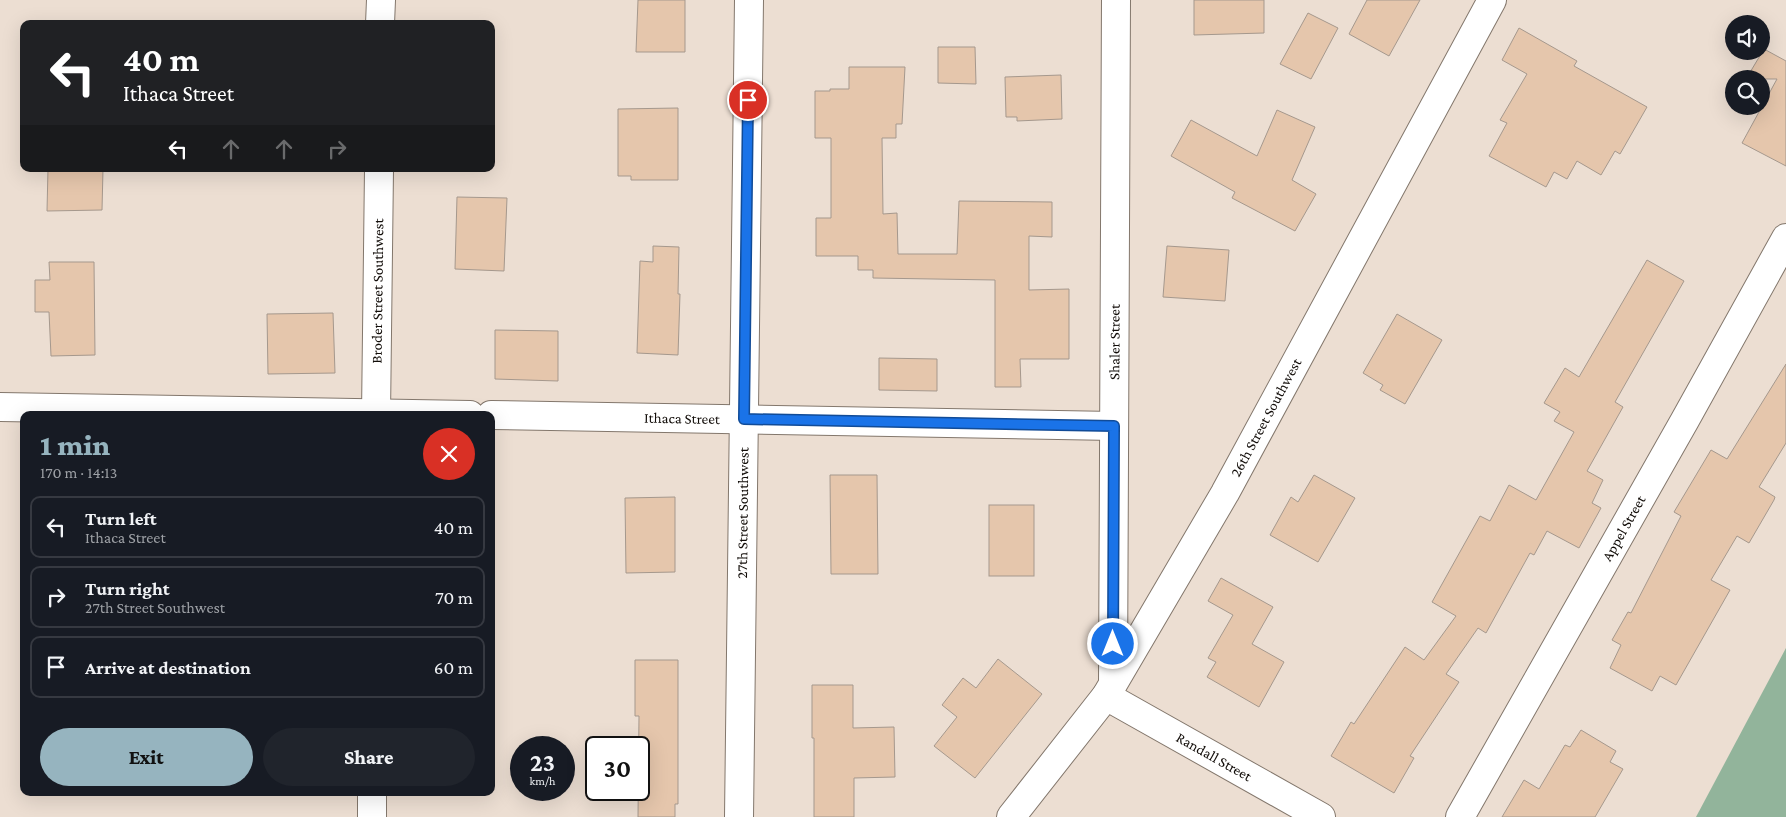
<!DOCTYPE html>
<html lang="en">
<head>
<meta charset="utf-8">
<style>
  :root { --surface:#171b24; --page:#20242c; --text:#f1f3f6; --muted:#9ea1a6; --line:#363941; --accent:#96b4bf }
  body { margin:0; font-family:"Crimson Pro",serif; background:var(--page); color:var(--text); height:100vh; display:flex; flex-direction:column; font-size:19px; white-space:nowrap }
  * { box-sizing:border-box; margin:0 }
  p { font-size:16px; color:var(--muted) }
  .icon { flex:none; width:28px; height:28px; fill:none; stroke:currentColor; stroke-width:2; stroke-linecap:round; stroke-linejoin:round }
  .map { position:relative; flex:1; overflow:hidden }
  .side { position:absolute; left:20px; top:411px; width:475px; height:385px; display:flex; flex-direction:column; background:var(--surface); border-radius:10px; box-shadow:0 5px 20px #0002 }
  .side>* { flex:none }
  .hud { position:absolute; left:20px; top:20px; width:475px; height:152px; border-radius:10px; box-shadow:0 5px 20px #0002; background:#202124; color:#fff; overflow:hidden }
  .tools { position:absolute; left:1725px; top:15px; display:grid; gap:10px }
  .tools a { display:grid; place-items:center; width:45px; height:45px; border-radius:50%; background:var(--surface); box-shadow:0 5px 20px #0002; font-size:25px }
  .speed { position:absolute; left:510px; top:736px; display:flex; gap:10px; font-size:25px; font-weight:700; text-align:center }
  .speed>* { display:grid; place-content:center; width:65px; height:65px; border-radius:50%; background:var(--surface); box-shadow:0 5px 20px #0002; line-height:1 }
  .speed small { font-size:12px; font-weight:400 }
  .speed .limit { border:2px solid #111; border-radius:8px; background:#fff; color:#111 }
  .pin { position:absolute; display:grid; place-items:center; width:42px; height:42px; color:#fff; margin:-21px; border:2px solid #fff; border-radius:50%; box-shadow:0 1px 5px #0007 }
  .me { position:absolute; width:55px; margin:-28px; rotate:0deg; stroke-linejoin:round; filter:drop-shadow(0 0 4px #0008) }
  .turn { display:flex; align-items:center; gap:18px; height:105px; padding:0 20px; font-size:22px }
  .turn .icon { width:65px; height:65px; stroke-width:2.5 }
  .turn b { display:block; font-size:35px; line-height:42px }
  .lanes { display:flex; align-items:center; height:48px; padding:0 20px; background:#0003; justify-content:center; gap:25px; direction:ltr }
  .lanes .off { opacity:.35 }
  .round { display:grid; place-items:center; flex:none; width:52px; height:52px; border-radius:26px; background:var(--page) }
  .head { display:flex; align-items:center; justify-content:space-between; height:85px; padding:0 20px }
  h1 { font-size:30px; font-weight:800; line-height:38px; color:var(--accent) }
  .button { display:flex; gap:10px; margin-top:auto; padding:10px 20px }
  .button a { flex:1; height:58px; border-radius:30px; background:var(--accent); color:#111; font-size:20px; font-weight:800; line-height:58px; text-align:center }
  .button a+a { background:var(--page); color:var(--text) }
  ul { padding:0; list-style:none }
  li { display:flex; align-items:center; gap:15px; height:62px; margin:0 10px 8px; padding:0 10px; border:2px solid var(--line); border-radius:10px }
  li div { flex:1 }
  li b { display:block; font-size:19px }
  li em { font-style:normal }
  .map>svg:first-child { display:block }
  .forest { fill:#92b49b }
  .building { fill:#e5c6ac; stroke:#a5988d }
  .lines { fill:none; stroke-linecap:round; stroke-linejoin:round }
  .minor-casing { stroke:#83776c; stroke-width:30 }
  .minor { stroke:#fff; stroke-width:28 }
  .route-casing { stroke:#114b97; stroke-width:12 }
  .route { stroke:#1a73e8; stroke-width:9 }
  .labels { text-anchor:middle; stroke-width:4.5; stroke-linejoin:round; paint-order:stroke }
  .street-label { font-size:15px; fill:#120d09; stroke:#fff }
</style>
</head>
<body>
<div class="map">
<svg width="1786" height="817" viewBox="0 0 1786 817">
  <rect width="100%" height="100%" fill="#ecded2"/>
  <path class="forest" d="M1786 648V817H1696Z"/>
  <g class="building">
    <path d="M638 0H685V52H636Z"/>
    <path d="M1194 0H1264V33L1194 35Z"/>
    <path d="M1367 0H1420L1389 56 1349 34Z"/>
    <path d="M1308 13 1338 28 1311 79 1280 64Z"/>
    <path d="M1519 28 1577 61 1574 66 1647 107 1620 154 1615 151 1601 175 1577 161 1567 179 1554 172 1546 187 1489 156 1507 123 1500 120 1527 74 1502 60Z"/>
    <path d="M938 47H975L976 84 938 83Z"/>
    <path d="M1764 49 1786 61V166L1742 143 1777 79H1746Z"/>
    <path d="M849 67H905L902 124H896V138H882L883 214 897 213 898 254H957L959 201 1052 202V237L1029 236V290L1069 289V359H1020L1021 387H995V280L873 278V270H858V256H816V218H831V138H815V91H830V89H849Z"/>
    <path d="M1061 75 1062 119 1017 121V117H1006L1005 77Z"/>
    <path d="M678 108V180H631V176H618V109Z"/>
    <path d="M1277 110 1315 127 1292 180 1316 194 1295 231 1232 198 1235 192 1171 156 1191 120 1257 156Z"/>
    <path d="M48 169H103L102 210 47 211Z"/>
    <path d="M457 197 507 198 504 271 455 269Z"/>
    <path d="M653 246 679 247 678 294H680L678 355 637 353 640 261 653 262Z"/>
    <path d="M1167 246 1229 250 1225 301 1163 297Z"/>
    <path d="M1647 260 1684 281 1615 402 1623 407 1587 471 1603 480 1592 503 1601 508 1579 548 1547 531 1534 555 1530 553 1486 633 1478 628 1446 674 1459 682 1410 756 1414 758 1394 793 1331 756 1351 722 1354 724 1405 647 1424 660 1456 616 1432 602 1480 516 1490 521 1509 485 1536 500 1574 432 1554 421 1560 412 1544 403 1565 368 1579 377Z"/>
    <path d="M49 262H94L95 355 51 356 49 312H35V280H50Z"/>
    <path d="M333 313 335 373 268 374 267 314Z"/>
    <path d="M1397 314 1442 340 1405 404 1380 390 1383 385 1363 373Z"/>
    <path d="M495 330 558 331V381L495 379Z"/>
    <path d="M879 358 937 359V391L879 390Z"/>
    <path d="M1786 364V443L1759 487 1775 497 1774 500 1749 543 1737 536 1711 580 1730 590 1676 685 1660 676 1652 691 1610 668 1621 645 1612 640 1628 612 1631 613 1681 516 1674 512 1711 450 1727 459Z"/>
    <path d="M830 475H877L878 574H831Z"/>
    <path d="M1314 475 1355 498 1318 562 1270 535 1291 497 1298 502Z"/>
    <path d="M675 497V572L626 573 625 498Z"/>
    <rect x="989" y="505" width="45" height="71"/>
    <path d="M1221 578 1273 607 1252 644 1284 662 1259 707 1207 677 1216 662 1208 658 1233 615 1208 601Z"/>
    <path d="M998 659 1042 694 975 778 934 746 957 717 942 705 963 678 976 688Z"/>
    <path d="M635 660H678V804H675V817H638L639 716H635Z"/>
    <path d="M812 685H853V728L894 727 895 777 854 778V817H814V738H812Z"/>
    <path d="M1581 730 1616 751 1610 762 1623 769 1595 817H1502L1524 780 1539 789 1565 745 1570 747Z"/>
  </g>
  <g class="lines">
    <defs>
      <g id="minor">
        <path d="M380 24 381 0"/>
        <path d="M0 407 470 415"/>
        <path id="s1" d="M376 415 379 169"/>
        <path id="s2" d="M491 415 1114 426"/>
        <path id="s3" d="M1113 683 1116 0"/>
        <path id="s4" d="M1106 696 1321 817"/>
        <path d="M372 817V792"/>
        <path id="s5" d="M739 817 749 0"/>
        <path id="s6" d="M1011 817 1106 696 1225 493 1492 0"/>
        <path id="s7" d="M1460 817 1685 420 1786 238"/>
      </g>
    </defs>
    <use href="#minor" class="minor-casing"/>
    <use href="#minor" class="minor"/>
  </g>
  <g class="lines">
    <defs>
      <path id="route" d="M748 100 744 419 1114 426 1113 644"/>
    </defs>
    <use href="#route" class="route-casing"/>
    <use href="#route" class="route"/>
  </g>
  <g class="labels">
    <g class="street-label">
      <text dy="5" stroke="none"><textPath href="#s1" startOffset="124">Broder Street Southwest</textPath></text>
      <text dy="5" stroke="none"><textPath href="#s3" startOffset="341">Shaler Street</textPath></text>
      <text dy="5" stroke="none"><textPath href="#s2" startOffset="191">Ithaca Street</textPath></text>
      <text dy="5" stroke="none"><textPath href="#s6" startOffset="475">26th Street Southwest</textPath></text>
      <text dy="5" stroke="none"><textPath href="#s5" startOffset="304">27th Street Southwest</textPath></text>
      <text dy="5" stroke="none"><textPath href="#s7" startOffset="332">Appel Street</textPath></text>
      <text dy="5" stroke="none"><textPath href="#s4" startOffset="124">Randall Street</textPath></text>
    </g>
  </g>
</svg>
<div class="tools">
<a><svg class="icon" aria-label="sound" viewBox="0 0 24 24"><path d="M4 9h4l5-4v14l-5-4H4zM17 9q2 3 0 6"/></svg></a>
<a><svg class="icon" aria-label="search" viewBox="0 0 24 24"><circle cx="10" cy="10" r="6"/><path d="M15 15l6 6"/></svg></a>
</div>
<div class="speed"><div>23<small>km/h</small></div><div class="limit">30</div></div>
<div class="pin" style="left:748px;top:100px;background:#d93025"><svg class="icon" aria-label="arrive" viewBox="0 0 24 24"><path d="M6 21V4h12l-3 4 3 4H6"/></svg></div>
<svg class="me" style="left:1113px;top:644px" viewBox="-20 -20 40 40"><circle r="17" fill="#1a73e8" stroke="#fff" stroke-width="3"/><path d="M0-11L8 9 0 5-8 9z" fill="#fff"/></svg>
<div class="hud">
<div class="turn"><svg class="icon" aria-label="left" viewBox="0 0 24 24"><path d="M17 20v-9H6M10 6l-5 5 5 5"/></svg><div><b>40 m</b>Ithaca Street</div></div>
<div class="lanes"><svg class="icon" aria-label="left" viewBox="0 0 24 24"><path d="M17 20v-9H6M10 6l-5 5 5 5"/></svg><svg class="icon off" aria-label="ahead" viewBox="0 0 24 24"><path d="M12 20V5M6 11l6-6 6 6"/></svg><svg class="icon off" aria-label="ahead" viewBox="0 0 24 24"><path d="M12 20V5M6 11l6-6 6 6"/></svg><svg class="icon off" aria-label="right" viewBox="0 0 24 24"><path d="M7 20v-9h11M14 6l5 5-5 5"/></svg></div>
</div>
<section class="side">
<div class="head"><div><h1>1 min</h1><p>170 m · 14:13</p></div><a class="round" style="background:#d93025;color:#fff"><svg class="icon" aria-label="close" viewBox="0 0 24 24"><path d="M6 6l12 12M18 6L6 18"/></svg></a></div>
<ul>
<li><svg class="icon" aria-label="left" viewBox="0 0 24 24"><path d="M17 20v-9H6M10 6l-5 5 5 5"/></svg><div><b>Turn left</b><p>Ithaca Street</p></div><em>40 m</em></li>
<li><svg class="icon" aria-label="right" viewBox="0 0 24 24"><path d="M7 20v-9h11M14 6l5 5-5 5"/></svg><div><b>Turn right</b><p>27th Street Southwest</p></div><em>70 m</em></li>
<li><svg class="icon" aria-label="arrive" viewBox="0 0 24 24"><path d="M6 21V4h12l-3 4 3 4H6"/></svg><div><b>Arrive at destination</b></div><em>60 m</em></li>
</ul>
<div class="button"><a>Exit</a><a>Share</a></div>
</section>
</div>
</body>
</html>
